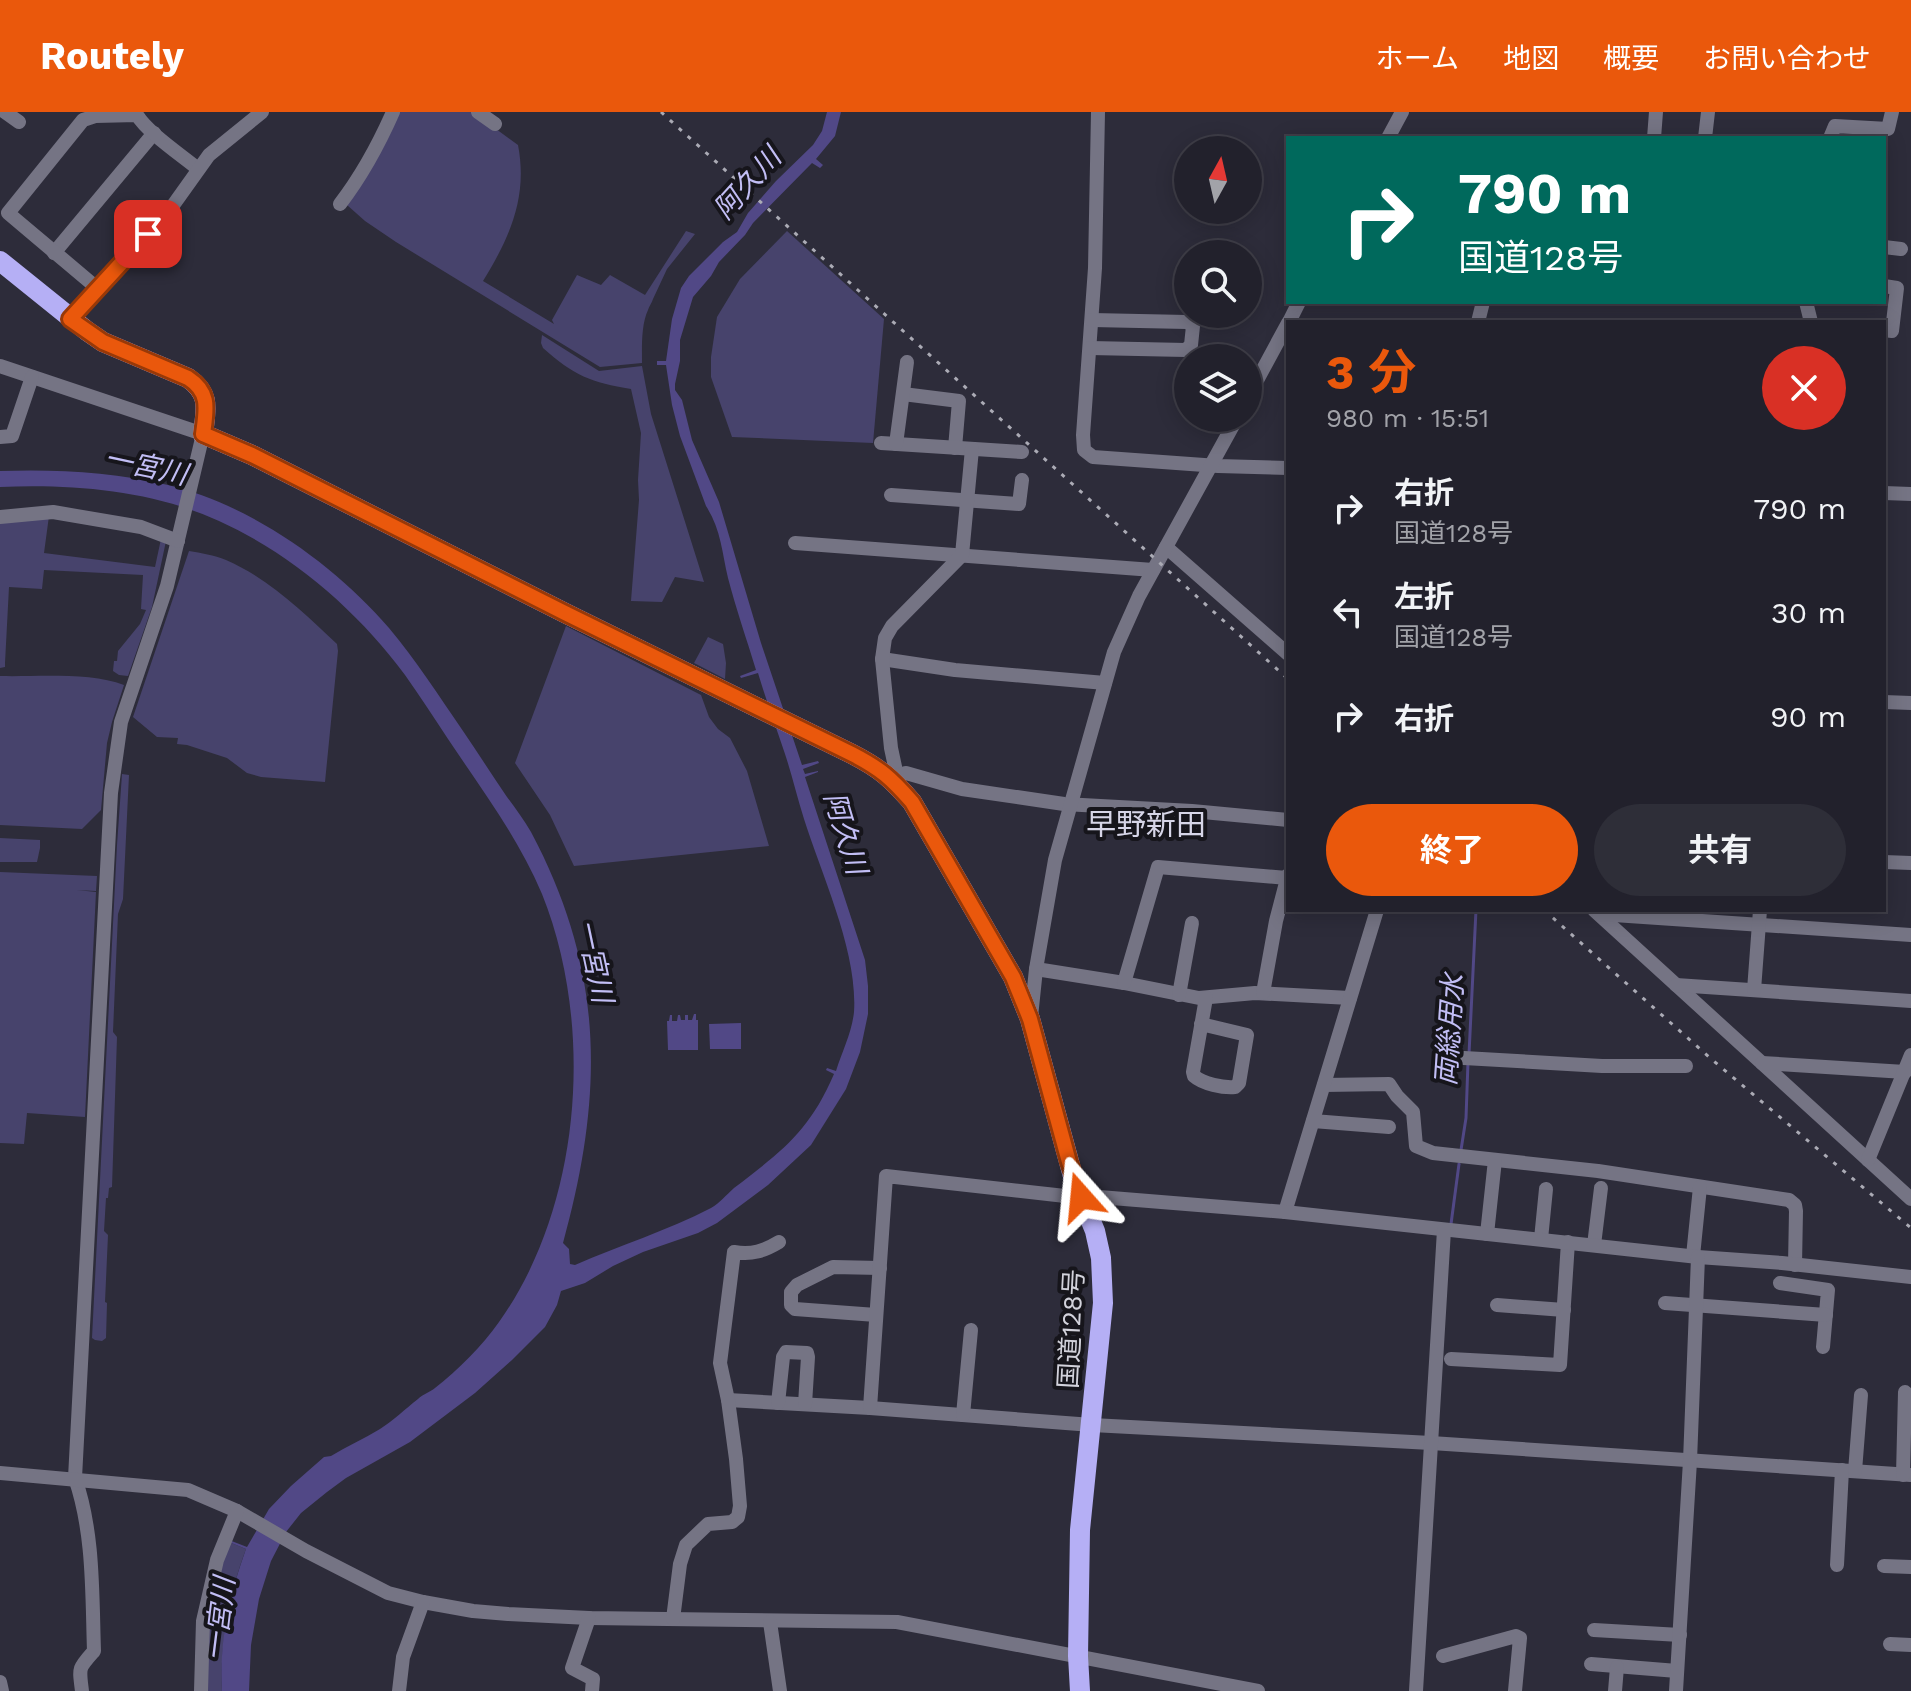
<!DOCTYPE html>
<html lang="ja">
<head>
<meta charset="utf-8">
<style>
  :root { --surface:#22212c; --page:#2e2e38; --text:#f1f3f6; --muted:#a2a3a9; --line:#3f3e48; --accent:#ea580c }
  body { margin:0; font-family:"Work Sans","Noto Sans JP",sans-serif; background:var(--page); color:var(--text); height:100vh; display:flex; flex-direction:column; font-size:30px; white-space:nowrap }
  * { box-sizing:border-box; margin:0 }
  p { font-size:26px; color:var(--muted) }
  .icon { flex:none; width:44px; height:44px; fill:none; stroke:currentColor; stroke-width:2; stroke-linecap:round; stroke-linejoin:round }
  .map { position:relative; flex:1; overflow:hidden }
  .sheet { position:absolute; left:1286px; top:208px; width:600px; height:592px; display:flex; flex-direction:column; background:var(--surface); border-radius:0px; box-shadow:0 4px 20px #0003,0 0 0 2px var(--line) }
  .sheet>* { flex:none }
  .top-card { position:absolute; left:1286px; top:24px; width:600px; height:168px; border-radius:0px; box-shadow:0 4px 20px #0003,0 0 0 2px var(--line); background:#00695c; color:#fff; overflow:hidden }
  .needle { width:52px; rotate:8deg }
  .tools { position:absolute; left:1174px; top:24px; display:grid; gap:16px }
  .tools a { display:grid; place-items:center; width:88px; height:88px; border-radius:50%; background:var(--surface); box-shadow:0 4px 20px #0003,0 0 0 2px var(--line); font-size:40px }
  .pin { position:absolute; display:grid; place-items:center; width:68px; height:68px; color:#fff; margin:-34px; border-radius:16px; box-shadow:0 4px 12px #0006 }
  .me { position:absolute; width:88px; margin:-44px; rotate:342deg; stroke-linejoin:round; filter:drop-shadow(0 0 6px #0008) }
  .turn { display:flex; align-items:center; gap:28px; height:168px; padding:0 40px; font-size:36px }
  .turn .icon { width:104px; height:104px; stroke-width:2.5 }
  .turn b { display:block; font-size:56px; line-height:68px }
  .round { display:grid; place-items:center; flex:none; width:84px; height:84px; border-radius:42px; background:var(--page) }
  .summary { display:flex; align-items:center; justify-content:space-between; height:136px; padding:0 40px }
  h1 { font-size:48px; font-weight:700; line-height:60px; color:var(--accent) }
  .primary-button { display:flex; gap:16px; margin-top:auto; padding:16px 40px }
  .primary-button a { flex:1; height:92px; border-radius:48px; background:var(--accent); color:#fff; font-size:32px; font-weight:700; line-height:92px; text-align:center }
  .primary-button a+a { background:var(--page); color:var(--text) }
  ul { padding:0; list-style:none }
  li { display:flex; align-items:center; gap:24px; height:104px; padding:0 40px }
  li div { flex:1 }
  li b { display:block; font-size:30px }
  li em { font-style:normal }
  header { display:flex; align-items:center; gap:48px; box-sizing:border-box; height:112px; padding:0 40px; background:var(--accent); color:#fff }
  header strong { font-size:38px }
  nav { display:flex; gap:44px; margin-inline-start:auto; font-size:28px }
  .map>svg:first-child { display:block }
  .green { fill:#47436c }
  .water { fill:#514886 }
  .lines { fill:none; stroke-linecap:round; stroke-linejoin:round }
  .stream { stroke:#514886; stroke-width:3 }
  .minor { stroke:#757484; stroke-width:14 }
  .highway { stroke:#b5aff5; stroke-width:20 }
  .rail { stroke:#ababb5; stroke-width:3; stroke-dasharray:4 8; stroke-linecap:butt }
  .route-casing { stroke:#983908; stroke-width:20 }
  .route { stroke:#ea580c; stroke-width:14 }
  .labels { text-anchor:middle; stroke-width:8; stroke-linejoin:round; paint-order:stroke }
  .street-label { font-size:26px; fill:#d2d2db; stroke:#16151b }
  .water-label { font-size:28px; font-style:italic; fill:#c2bef5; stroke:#16151b }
  .quarter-label { font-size:30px; fill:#d6d5e7; stroke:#16151b }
</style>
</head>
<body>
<header>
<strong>Routely</strong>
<nav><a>ホーム</a><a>地図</a><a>概要</a><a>お問い合わせ</a></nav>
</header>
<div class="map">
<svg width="1911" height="1579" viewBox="0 0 1911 1579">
  <rect width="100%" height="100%" fill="#2d2c3a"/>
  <g class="green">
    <path d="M399 0H473L518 33C528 85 510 125 483 169L554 212 552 208 577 163 601 173 610 163 645 183 686 119 695 122 667 157 653 187C652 191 649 194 648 198 641 213 642 235 642 251L600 255 396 130 365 109 347 93Z"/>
    <path d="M787 119 884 207 873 331 732 325 711 265V245L717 205 740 167Z"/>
    <path d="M542 223 599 259 642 254 651 302 704 470 675 465 662 490 631 489 639 388 638 368 641 321 631 277C592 271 573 263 543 236L541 231Z"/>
    <path d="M49 404 44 441 155 455 161 427 166 429 152 495 128 564 119 563 113 559 114 549H117L118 539 140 512 146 498 141 497 143 463 44 458 42 477 9 475 5 551V555L0 556V409Z"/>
    <path d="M189 439C201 441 214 443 226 448 268 466 304 501 337 532L338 539 325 670 261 665 247 661 227 646 187 633 177 632 178 626 157 625 133 605Z"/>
    <path d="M566 514 701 583 709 605 718 617 730 626 747 659 769 734 574 754 550 703 515 651Z"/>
    <path d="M708 525 723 532 726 551 725 567 694 551Z"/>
    <path d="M0 564C37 565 90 560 124 573L112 610 107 631 101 698 82 717 0 713Z"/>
    <path d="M122 662 129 663 123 787 118 802 113 920 117 925 112 1075 109 1076 108 1086H106L104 1119 108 1123 105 1190 107 1191 106 1226 102 1229 95 1228 92 1226 117 733Z"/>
    <path d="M0 726 40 728V736L37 750H0Z"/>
    <path d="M0 760 97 764 96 779 77 778 96 780 85 1005 27 1001 24 1032 0 1031Z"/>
    <path d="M229 1430 246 1437C229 1482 220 1531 222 1579H204L208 1495Z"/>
  </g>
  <g class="water">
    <path d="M827 0H841L835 24 816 47 823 53 820 56 812 51 753 111 745 123 719 150 711 164 693 185 680 228V249L675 272V278L682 288 692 328 719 390 761 531 802 653 818 649 819 651 803 657 805 662 818 659V660L805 665 865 848 868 874V902L860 940 846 977 811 1033 768 1073 717 1111 698 1121 643 1140 613 1154 585 1171 561 1179 557 1193 545 1215 512 1248 475 1281 410 1330 346 1366 327 1380 301 1401 286 1420 271 1449 259 1487 251 1533 249 1579H222C219 1529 229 1484 246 1437L229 1430V1428L247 1435 269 1397 291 1374 324 1345 331 1344C347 1334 364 1327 380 1317 394 1308 405 1297 418 1287 423 1282 430 1280 435 1276 458 1258 482 1234 499 1210 582 1094 595 914 542 782 518 725 482 678 448 627 434 606 420 584 405 563 358 499 292 442 219 409 151 378 73 372 0 375V359C56 357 113 360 168 373 251 393 334 452 389 516 416 548 439 584 463 619 478 641 492 663 507 685 515 696 524 708 531 720 605 859 604 982 563 1131L569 1137 570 1152 575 1153C620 1133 667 1119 711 1096 720 1091 726 1083 734 1076 782 1039 809 1020 834 962L826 958 827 956 836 959C842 940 852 920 854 900 858 840 822 764 804 707 797 685 792 663 785 642 776 615 766 588 758 561L741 566 740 564 756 558C747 528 736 497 728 466 722 441 721 417 706 394L680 324 672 293 666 253H657V249H666L672 207 681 176 689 164 723 130 737 120 748 101 776 69 813 33 822 19Z"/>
    <path d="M694 902H696V908H698V938H668L667 909H669L670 903H672V909H677L678 903H680L681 908H685V903H688V908H692Z"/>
    <path d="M741 911V937H710L709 912Z"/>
  </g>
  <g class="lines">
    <g class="stream">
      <path d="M1469 942 1476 798"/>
      <path d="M1461 1038 1466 1006 1468 950"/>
      <path d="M1451 1112 1459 1052"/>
    </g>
    <g class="minor">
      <path d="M5 0 19 10"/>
      <path d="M478 0 495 12"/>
      <path d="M1098 0 1095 156 1083 323 1084 338 1093 345 1218 354 1288 356"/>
      <path d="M1388 26 1402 0"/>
      <path d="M1654 26 1656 0"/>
      <path d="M1705 26 1708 0"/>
      <path d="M1830 26 1835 14 1888 17 1892 0"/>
      <path d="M340 92C363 62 378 34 393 0"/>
      <path d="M1884 135 1901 137"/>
      <path d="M54 141 154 21"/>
      <path d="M1884 174 1897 176 1892 219 1884 218"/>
      <path d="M97 176 8 101 83 8 95 4 137 3C147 20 181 43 198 57"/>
      <path d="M1806 190 1811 210"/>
      <path d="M70 207 169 99 209 43 262 0"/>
      <path d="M1289 210 1299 190"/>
      <path d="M1478 210 1483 190"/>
      <path d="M1090 236 1186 238 1191 233 1193 214 1187 210 1092 208"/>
      <path d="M0 254 203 322 167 474 121 610 111 681 75 1366C94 1421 92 1482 94 1539 78 1557 79 1555 82 1579"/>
      <path d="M903 282 959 289 955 336"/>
      <path d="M1248 285 1288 211"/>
      <path d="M0 325 12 324 32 265"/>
      <path d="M881 331 1022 340"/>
      <path d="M896 332 907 250"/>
      <path d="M1884 381 1911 382"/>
      <path d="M891 383 1019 392 1022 368"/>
      <path d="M0 405 53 400 141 415 178 429"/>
      <path d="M795 431 1153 458"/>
      <path d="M1166 435 1288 542"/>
      <path d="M882 547 955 558 1105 571"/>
      <path d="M1884 590 1911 591"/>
      <path d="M897 664 891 636 882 547 885 526 892 514 962 443 972 337"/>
      <path d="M891 666 906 661 962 677 1064 692 1192 699 1288 708"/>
      <path d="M1884 750 1911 751"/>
      <path d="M1594 798 1911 1087"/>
      <path d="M1599 802 1911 823"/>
      <path d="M1036 857 1124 871 1199 886 1255 881 1350 886"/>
      <path d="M1124 871 1158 755 1287 766"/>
      <path d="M1676 873 1911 889"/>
      <path d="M1754 878 1760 798"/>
      <path d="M1263 881 1276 809 1288 763"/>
      <path d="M1179 883 1192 811"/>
      <path d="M1031 905 1036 857 1055 748 1114 540 1139 484 1237 306"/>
      <path d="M1201 912 1247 923 1239 971 1235 975C1223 976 1203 972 1194 964L1193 960 1206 886"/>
      <path d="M1464 946 1602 954H1686"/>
      <path d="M1762 951 1905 960"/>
      <path d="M1324 973 1389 972 1397 984 1413 1000 1416 1034 1433 1041 1598 1059 1789 1088 1795 1093 1796 1099 1795 1153"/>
      <path d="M1313 1009 1389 1015"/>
      <path d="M1868 1048 1911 943"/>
      <path d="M1285 1100 1377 798"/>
      <path d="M1487 1122 1495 1048"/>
      <path d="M1541 1127 1546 1077"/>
      <path d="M1594 1133 1601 1076"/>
      <path d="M1693 1144 1700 1075"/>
      <path d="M1780 1171 1828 1178 1823 1235"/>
      <path d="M1665 1191 1826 1203"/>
      <path d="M1497 1193 1564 1198"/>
      <path d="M876 1203 795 1197 791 1193V1180L797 1173 833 1155 880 1156"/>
      <path d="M1451 1247 1560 1253 1568 1130"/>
      <path d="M728 1288 870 1296 1092 1313 1431 1331 1911 1363"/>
      <path d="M778 1291 783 1245 786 1240 807 1241 808 1245 805 1292"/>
      <path d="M870 1296 886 1064 1074 1085 1087 1084 1285 1100 1698 1145 1782 1151 1911 1165"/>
      <path d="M963 1303 971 1218"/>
      <path d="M1855 1359 1861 1283"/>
      <path d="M0 1361 188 1378 237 1399 306 1439 388 1481 423 1490 473 1499 508 1502 589 1506 897 1510 1258 1579"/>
      <path d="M1903 1363 1905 1280"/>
      <path d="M1837 1453 1842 1358"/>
      <path d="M1884 1454 1911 1455"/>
      <path d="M589 1506 572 1556 593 1567 592 1579"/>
      <path d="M673 1507 680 1452 686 1433 708 1412 732 1410 738 1405 740 1394 736 1347 728 1288 720 1251 734 1140C752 1143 764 1139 779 1130"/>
      <path d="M770 1510 780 1579"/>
      <path d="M1594 1518 1680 1523"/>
      <path d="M1890 1532 1911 1533"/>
      <path d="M1443 1544 1516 1524 1520 1526 1515 1579"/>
      <path d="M1591 1552 1677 1559"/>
      <path d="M0 1570 2 1579"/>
      <path d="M201 1579 203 1509 217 1448 237 1399"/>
      <path d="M399 1579 403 1545 423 1490"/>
      <path d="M1416 1579 1444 1118"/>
      <path d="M1615 1579 1617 1555"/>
      <path d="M1676 1579 1690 1349 1698 1145"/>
    </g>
    <path class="highway" d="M0 149 87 219 103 230 188 266C211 282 206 297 203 322L252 343 567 502 852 642C881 657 891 666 912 690L1013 865 1030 907 1074 1068 1095 1119 1101 1146 1103 1191 1080 1418 1078 1544 1080 1579"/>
    <g class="rail">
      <path d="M661 0 1288 567"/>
      <path d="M1544 798 1709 945 1911 1116"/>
    </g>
  </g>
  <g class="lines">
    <defs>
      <path id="route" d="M148 122 70 207 103 230 188 266C211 281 206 298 203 322L252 343 567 502 852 642C881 657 891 666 912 690L1013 865 1030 907 1069 1050 1081 1085"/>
    </defs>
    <use href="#route" class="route-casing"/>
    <use href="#route" class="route"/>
  </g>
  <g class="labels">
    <g class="street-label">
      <text transform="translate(1071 1217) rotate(-87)" y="9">国道128号</text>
    </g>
    <g class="water-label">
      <text transform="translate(747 71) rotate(-48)" y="10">阿久川</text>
      <text transform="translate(146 354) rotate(12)" y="10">一宮川</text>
      <text transform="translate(846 721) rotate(73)" y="10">阿久川</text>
      <text transform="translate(595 849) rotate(78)" y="10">一宮川</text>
      <text transform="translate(1449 918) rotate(-86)" y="10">両総用水</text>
      <text transform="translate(219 1507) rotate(-83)" y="10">一宮川</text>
    </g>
    <g class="quarter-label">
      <text x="1146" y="723">早野新田</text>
    </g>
  </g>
</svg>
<div class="tools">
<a><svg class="needle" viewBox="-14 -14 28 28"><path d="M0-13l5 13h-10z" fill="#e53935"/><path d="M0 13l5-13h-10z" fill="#a2a3a9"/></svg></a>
<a><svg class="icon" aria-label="search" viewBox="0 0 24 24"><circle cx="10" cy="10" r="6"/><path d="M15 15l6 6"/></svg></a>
<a><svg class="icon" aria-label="layers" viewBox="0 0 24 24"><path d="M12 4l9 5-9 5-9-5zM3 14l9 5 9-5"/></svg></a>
</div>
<div class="pin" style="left:148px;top:122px;background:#d93025"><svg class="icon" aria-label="arrive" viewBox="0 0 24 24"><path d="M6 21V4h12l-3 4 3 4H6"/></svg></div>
<svg class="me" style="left:1081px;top:1085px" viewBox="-20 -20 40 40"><path d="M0-17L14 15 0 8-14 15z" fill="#ea580c" stroke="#fff" stroke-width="4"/></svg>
<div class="top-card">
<div class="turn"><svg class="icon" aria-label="right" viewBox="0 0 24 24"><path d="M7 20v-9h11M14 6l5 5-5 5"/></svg><div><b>790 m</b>国道128号</div></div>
</div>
<section class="sheet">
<div class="summary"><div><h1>3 分</h1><p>980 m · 15:51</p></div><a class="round" style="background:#d93025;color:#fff"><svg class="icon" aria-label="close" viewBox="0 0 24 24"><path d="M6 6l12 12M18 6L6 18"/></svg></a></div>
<ul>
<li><svg class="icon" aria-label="right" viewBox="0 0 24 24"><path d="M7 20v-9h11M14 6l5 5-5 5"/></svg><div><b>右折</b><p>国道128号</p></div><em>790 m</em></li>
<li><svg class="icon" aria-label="left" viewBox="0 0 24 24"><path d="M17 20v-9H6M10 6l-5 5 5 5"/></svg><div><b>左折</b><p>国道128号</p></div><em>30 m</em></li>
<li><svg class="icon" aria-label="right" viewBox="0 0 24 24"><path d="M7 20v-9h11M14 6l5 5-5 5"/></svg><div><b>右折</b></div><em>90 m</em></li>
</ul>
<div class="primary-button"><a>終了</a><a>共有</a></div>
</section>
</div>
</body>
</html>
